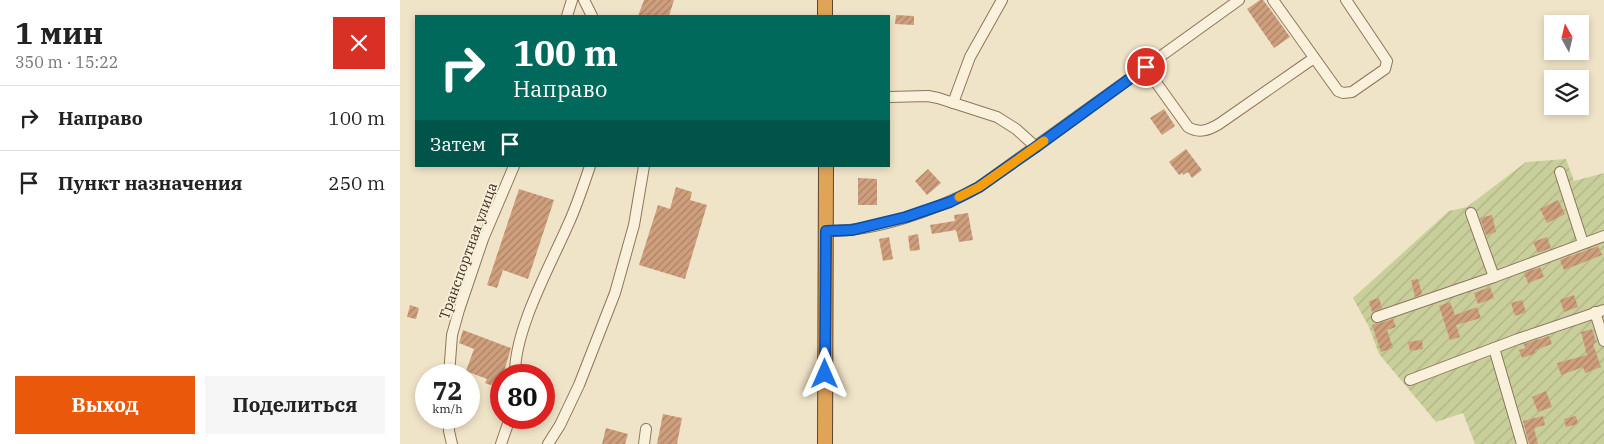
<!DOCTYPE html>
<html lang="ru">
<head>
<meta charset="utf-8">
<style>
  :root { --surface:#fff; --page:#f6f6f6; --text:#222; --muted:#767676; --line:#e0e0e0; --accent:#ea580c }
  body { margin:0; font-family:"IBM Plex Serif",serif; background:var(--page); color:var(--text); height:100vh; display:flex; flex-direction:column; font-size:19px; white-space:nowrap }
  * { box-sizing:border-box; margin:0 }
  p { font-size:16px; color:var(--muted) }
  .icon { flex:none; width:28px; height:28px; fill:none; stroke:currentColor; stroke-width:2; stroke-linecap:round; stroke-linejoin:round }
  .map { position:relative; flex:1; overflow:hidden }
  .sheet { display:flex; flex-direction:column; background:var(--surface); width:400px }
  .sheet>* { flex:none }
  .banner { position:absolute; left:15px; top:15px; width:475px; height:152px; border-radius:0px; box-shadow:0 2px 8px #0003; background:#00695c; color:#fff; overflow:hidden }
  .needle { width:32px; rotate:352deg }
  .controls { position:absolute; left:1144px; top:15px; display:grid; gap:10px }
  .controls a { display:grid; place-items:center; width:45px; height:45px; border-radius:0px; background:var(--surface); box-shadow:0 2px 8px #0003; font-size:25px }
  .speed { position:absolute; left:15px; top:364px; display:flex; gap:10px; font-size:25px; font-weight:700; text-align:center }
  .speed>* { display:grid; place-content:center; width:65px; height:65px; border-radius:50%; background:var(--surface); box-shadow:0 2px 8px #0003; line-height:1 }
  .speed small { font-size:12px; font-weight:400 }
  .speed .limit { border:8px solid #d22; background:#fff; color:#111 }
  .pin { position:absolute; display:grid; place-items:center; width:42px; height:42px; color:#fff; margin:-21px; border:2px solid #fff; border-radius:50%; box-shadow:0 1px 5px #0007 }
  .me { position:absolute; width:55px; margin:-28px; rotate:0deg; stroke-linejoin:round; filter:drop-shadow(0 0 4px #0008) }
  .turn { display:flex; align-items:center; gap:18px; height:105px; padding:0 15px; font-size:22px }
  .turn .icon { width:65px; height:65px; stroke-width:2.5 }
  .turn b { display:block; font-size:35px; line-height:42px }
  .then { display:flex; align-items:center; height:48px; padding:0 15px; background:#0003; gap:10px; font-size:19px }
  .round { display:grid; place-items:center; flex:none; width:52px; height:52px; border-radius:0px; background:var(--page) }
  .headline { display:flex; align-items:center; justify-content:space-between; height:85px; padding:0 15px }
  h1 { font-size:30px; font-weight:700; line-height:38px }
  .primary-button { display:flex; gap:10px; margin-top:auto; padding:10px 15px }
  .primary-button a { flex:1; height:58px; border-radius:0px; background:var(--accent); color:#fff; font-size:20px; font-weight:700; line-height:58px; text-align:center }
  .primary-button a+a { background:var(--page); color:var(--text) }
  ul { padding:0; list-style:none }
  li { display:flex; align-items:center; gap:15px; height:65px; padding:0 15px; border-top:1px solid var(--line) }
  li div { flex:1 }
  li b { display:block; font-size:19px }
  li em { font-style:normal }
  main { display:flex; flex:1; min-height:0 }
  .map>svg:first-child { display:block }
  .garden { fill:url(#garden-furrows) }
  .building { fill:url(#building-hatch) }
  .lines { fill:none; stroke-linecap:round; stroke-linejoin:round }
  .minor-casing { stroke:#8d765c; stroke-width:12 }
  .highway-casing { stroke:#5b4430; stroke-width:16 }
  .minor { stroke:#faf1dc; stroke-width:10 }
  .highway { stroke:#e0a458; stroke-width:14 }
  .route-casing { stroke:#114b97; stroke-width:12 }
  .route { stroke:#1a73e8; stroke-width:9 }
  .slow { stroke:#f59e0b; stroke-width:9 }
  .labels { text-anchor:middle; stroke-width:4; stroke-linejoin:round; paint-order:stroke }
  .street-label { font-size:14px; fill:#3d2e20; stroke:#f7eed8 }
</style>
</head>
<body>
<main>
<section class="sheet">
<div class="headline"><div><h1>1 мин</h1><p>350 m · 15:22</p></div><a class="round" style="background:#d93025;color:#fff"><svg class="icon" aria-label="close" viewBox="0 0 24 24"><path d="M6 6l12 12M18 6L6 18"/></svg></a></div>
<ul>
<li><svg class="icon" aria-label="right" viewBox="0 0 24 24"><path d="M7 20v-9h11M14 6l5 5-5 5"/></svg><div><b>Направо</b></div><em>100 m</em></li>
<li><svg class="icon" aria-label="arrive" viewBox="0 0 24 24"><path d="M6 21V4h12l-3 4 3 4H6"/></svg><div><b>Пункт назначения</b></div><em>250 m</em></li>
</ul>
<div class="primary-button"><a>Выход</a><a>Поделиться</a></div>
</section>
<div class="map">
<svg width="1204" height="444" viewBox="0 0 1204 444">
  <defs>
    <pattern id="garden-furrows" width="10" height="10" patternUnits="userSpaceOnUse" patternTransform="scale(1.25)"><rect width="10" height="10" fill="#c9cf9b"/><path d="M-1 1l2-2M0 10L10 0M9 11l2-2" fill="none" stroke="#aeb285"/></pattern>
    <pattern id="building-hatch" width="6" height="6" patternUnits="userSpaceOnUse" patternTransform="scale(1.25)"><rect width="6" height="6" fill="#cf9f7d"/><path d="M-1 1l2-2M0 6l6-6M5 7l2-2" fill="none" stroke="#a98266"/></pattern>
  </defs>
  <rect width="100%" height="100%" fill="#f0e4c8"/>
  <path class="garden" d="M1166 159 1174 181 1204 173V444H1075L1063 413 1036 422 979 354 969 327 953 298 1049 211 1067 207 1126 162Z"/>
  <g class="building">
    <path d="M244 0H274L269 16H238Z"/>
    <path d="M860 0H863L870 9 890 37 874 48 847 9Z"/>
    <path d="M496 15 514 16V25L495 24Z"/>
    <path d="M764 109 775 126 762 135 750 118Z"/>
    <path d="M786 149 802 170 792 178 788 172 783 175 782 173 779 175 769 162Z"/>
    <path d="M528 169 541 183 527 195 515 181Z"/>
    <path d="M458 178 477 179V205H458Z"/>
    <path d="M276 187 292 192 290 200 307 205 285 279 239 265 258 205 270 209Z"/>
    <path d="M119 189 154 200 128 279 103 270 97 288 87 285Z"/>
    <path d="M1158 200 1165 214 1147 223 1140 209Z"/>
    <path d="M568 213 573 240 559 242 556 230 532 234 530 225 555 221 554 215Z"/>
    <path d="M1092 215 1096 232 1086 235 1080 218Z"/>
    <path d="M518 234 520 250 510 251 508 236Z"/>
    <path d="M489 237 493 259 483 261 479 239Z"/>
    <path d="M1147 237 1151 248 1138 253 1133 242Z"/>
    <path d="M1198 246 1202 255 1164 270 1160 260Z"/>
    <path d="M1140 267 1144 277 1128 283 1124 273Z"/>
    <path d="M1018 279 1022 294 1015 297 1011 280Z"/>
    <path d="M1090 287 1094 298 1078 304 1074 293Z"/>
    <path d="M1174 295 1178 307 1164 312 1160 300Z"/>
    <path d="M979 298 982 308 972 312 969 301Z"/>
    <path d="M1122 300 1126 312 1115 316 1111 303Z"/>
    <path d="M1050 302 1055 315 1077 307 1081 318 1056 325 1060 337 1050 340 1039 306Z"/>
    <path d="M10 305 19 308 16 319 7 317Z"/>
    <path d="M993 319 996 327 987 330 993 348 981 352 972 325Z"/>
    <path d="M1192 329 1196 342 1193 344 1201 367 1185 373 1183 367 1161 375 1157 363 1187 355 1181 332Z"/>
    <path d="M63 330 111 348 103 375H101L100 383 95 381 93 386 85 383 87 379 66 371 74 349 59 343Z"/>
    <path d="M1149 336 1152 344 1135 350 1136 353 1122 358 1119 350 1125 348 1124 344Z"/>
    <path d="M1022 340 1023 349 1010 351 1008 342Z"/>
    <path d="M1146 391 1152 407 1138 412 1132 397Z"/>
    <path d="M263 414 282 418 277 444H257Z"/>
    <path d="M1143 416 1145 425 1134 428 1138 444H1129L1123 421Z"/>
    <path d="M1176 416 1178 424 1166 427 1164 419Z"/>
    <path d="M206 428 228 434 225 444H202Z"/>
  </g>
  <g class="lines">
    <defs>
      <g id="minor">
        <path d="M184 0 192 16"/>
        <path d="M873 0 938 91 943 93 952 92 985 69 987 61 946 0"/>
        <path d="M167 16 172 0"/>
        <path d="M745 67 788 127C799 134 809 130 819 124L914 58"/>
        <path d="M489 97 528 96 538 98 597 117 616 129 636 147"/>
        <path d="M553 103 570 57 602 0"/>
        <path d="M1160 172 1183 243"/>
        <path d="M1071 213 1094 277"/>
        <path d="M426 231C475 232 536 210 579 187L839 0"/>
        <path d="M1195 312 1204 341"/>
        <path d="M977 317 1094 277 1204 236"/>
        <path d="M1094 348 1122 444"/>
        <path d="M49 375 52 335 59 310 83 239 114 166"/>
        <path d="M115 375C114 331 149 268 167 227 176 208 183 187 190 166"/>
        <path d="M1010 380 1118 339 1204 310"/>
        <path d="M49 418V431L52 444"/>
        <path d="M101 444 110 418"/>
        <path d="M148 444 160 425 179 385 215 293 234 225 244 166"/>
        <path d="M244 444 246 429"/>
      </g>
      <g id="highway">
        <path d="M425 0V16"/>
        <path d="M425 444 426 166"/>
      </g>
    </defs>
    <use href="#minor" class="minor-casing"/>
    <use href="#highway" class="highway-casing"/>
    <use href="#minor" class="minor"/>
    <use href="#highway" class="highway"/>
  </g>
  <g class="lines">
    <defs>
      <path id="route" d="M425 374 426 231 452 230 506 217 550 202 566 194 579 187 636 147 746 67"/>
    </defs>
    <use href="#route" class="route-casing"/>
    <use href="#route" class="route"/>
    <path class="slow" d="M559 197 579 187 644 141"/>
  </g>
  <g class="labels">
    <g class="street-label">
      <text transform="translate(68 251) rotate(-70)" y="5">Транспортная улица</text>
    </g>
  </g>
</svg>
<div class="controls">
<a><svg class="needle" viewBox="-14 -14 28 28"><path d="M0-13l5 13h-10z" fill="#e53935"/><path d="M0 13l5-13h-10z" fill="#767676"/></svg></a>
<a><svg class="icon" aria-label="layers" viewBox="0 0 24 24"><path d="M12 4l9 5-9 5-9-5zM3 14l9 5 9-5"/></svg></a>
</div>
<div class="speed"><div>72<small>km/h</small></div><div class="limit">80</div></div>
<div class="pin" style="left:746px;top:67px;background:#d93025"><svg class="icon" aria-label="arrive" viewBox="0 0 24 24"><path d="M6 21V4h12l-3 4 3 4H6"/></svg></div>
<svg class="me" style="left:425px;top:374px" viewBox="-20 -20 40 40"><path d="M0-17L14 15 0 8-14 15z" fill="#1a73e8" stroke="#fff" stroke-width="4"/></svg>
<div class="banner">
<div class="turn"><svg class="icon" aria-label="right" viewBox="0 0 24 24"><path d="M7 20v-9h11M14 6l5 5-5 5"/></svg><div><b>100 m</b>Направо</div></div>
<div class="then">Затем<svg class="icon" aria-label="arrive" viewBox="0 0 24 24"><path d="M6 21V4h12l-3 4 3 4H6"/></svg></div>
</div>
</div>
</main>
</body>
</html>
